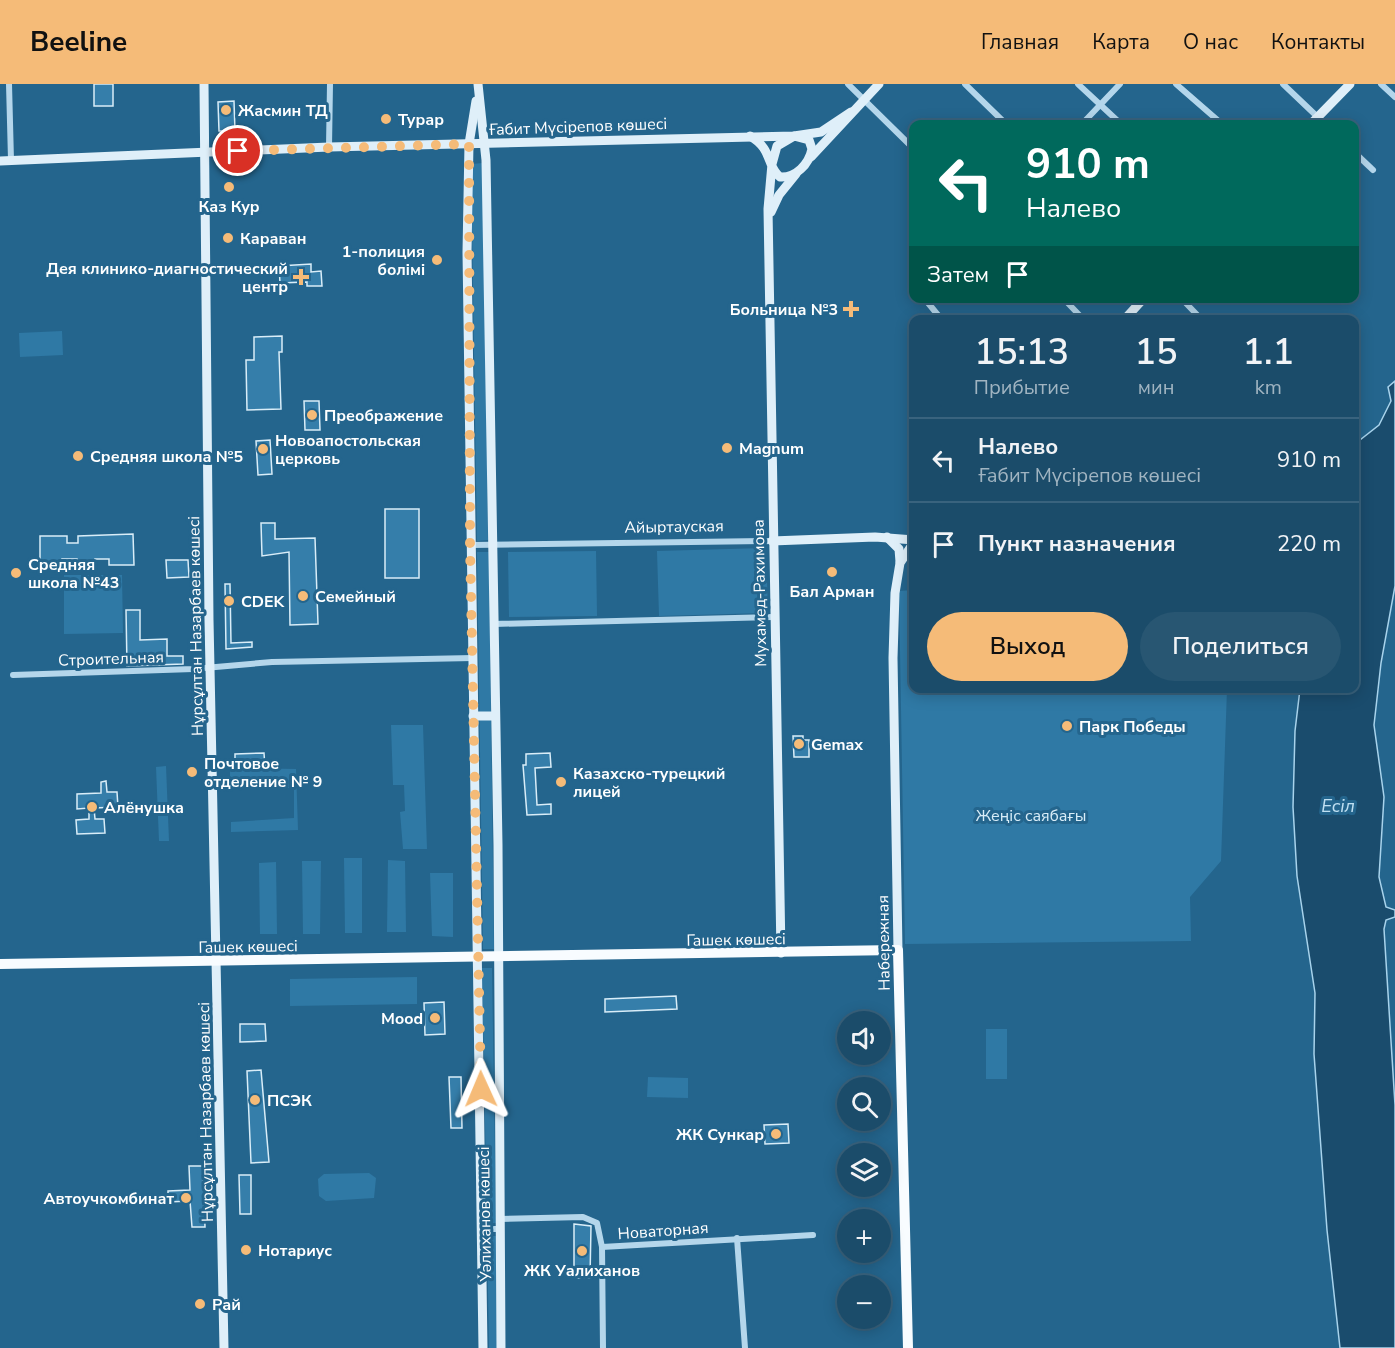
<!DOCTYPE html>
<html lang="ru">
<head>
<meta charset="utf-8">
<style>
  :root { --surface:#1b4c6a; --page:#285672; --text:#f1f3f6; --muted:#a0b4c1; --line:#39637e; --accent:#f5bb78 }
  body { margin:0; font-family:"Nunito Sans",sans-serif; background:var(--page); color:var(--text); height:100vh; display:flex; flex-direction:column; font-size:22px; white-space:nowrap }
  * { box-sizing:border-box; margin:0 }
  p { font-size:20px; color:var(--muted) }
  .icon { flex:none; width:33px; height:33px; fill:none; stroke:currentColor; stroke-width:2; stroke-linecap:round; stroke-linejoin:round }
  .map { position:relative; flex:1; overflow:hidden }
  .sheet { position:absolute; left:909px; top:231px; width:450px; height:378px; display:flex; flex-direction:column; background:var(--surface); border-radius:12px; box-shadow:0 3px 15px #0003,0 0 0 2px var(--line) }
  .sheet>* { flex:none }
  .hud { position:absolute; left:909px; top:36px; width:450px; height:183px; border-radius:12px; box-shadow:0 3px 15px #0003,0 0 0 2px var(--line); background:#00695c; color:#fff; overflow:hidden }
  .fabs { position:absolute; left:837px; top:927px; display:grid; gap:12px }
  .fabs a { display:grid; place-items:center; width:54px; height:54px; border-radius:50%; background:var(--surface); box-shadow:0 3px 15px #0003,0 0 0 2px var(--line); font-size:30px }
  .pin { position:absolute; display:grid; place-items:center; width:51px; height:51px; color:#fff; margin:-26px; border:3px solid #fff; border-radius:50%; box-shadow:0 2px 6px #0007 }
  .me { position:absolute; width:66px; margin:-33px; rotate:359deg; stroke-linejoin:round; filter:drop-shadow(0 0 4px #0008) }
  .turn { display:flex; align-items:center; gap:21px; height:126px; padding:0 18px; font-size:27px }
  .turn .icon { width:78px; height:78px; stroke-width:2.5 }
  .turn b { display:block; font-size:42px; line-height:51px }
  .then { display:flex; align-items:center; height:57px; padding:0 18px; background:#0003; gap:12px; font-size:22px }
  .eta { display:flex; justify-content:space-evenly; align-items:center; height:102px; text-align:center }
  .eta b { font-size:36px; font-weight:600; line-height:42px }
  .button { display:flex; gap:12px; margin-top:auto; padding:12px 18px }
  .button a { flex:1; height:69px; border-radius:36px; background:var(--accent); color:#111; font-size:24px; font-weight:600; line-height:69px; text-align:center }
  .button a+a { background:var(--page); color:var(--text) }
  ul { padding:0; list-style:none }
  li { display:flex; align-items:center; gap:18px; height:84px; padding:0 18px; border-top:2px solid var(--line) }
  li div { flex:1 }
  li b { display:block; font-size:22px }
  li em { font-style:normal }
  header { display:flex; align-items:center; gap:36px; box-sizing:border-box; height:84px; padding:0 30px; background:var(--accent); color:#111 }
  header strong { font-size:28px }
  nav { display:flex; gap:33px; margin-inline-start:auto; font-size:21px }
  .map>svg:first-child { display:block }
  .green { fill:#2f79a5 }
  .water { fill:#1a4c6d; stroke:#a8d3ec; stroke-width:1.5 }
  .building { fill:#357eaa; stroke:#d9edf8; stroke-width:1.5 }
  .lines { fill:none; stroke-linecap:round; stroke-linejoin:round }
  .street { stroke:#b4d6eb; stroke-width:6 }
  .secondary { stroke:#dfeff9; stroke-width:9 }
  .primary { stroke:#f8fcff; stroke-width:10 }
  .route { stroke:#f5bb78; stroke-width:10; stroke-dasharray:0 18 }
  .poi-dot { fill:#f5bb78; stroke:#24658d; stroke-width:2 }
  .labels { text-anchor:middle; stroke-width:6; stroke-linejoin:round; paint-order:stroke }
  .poi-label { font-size:16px; font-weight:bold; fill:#fff; stroke:#24658d; text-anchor:start }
  .street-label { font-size:16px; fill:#fff; stroke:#24658d }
  .park-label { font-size:16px; fill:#d9edf8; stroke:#24658d }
  .water-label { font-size:18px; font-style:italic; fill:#c0e0f2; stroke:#24658d }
</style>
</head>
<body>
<header>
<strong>Beeline</strong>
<nav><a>Главная</a><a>Карта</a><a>О нас</a><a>Контакты</a></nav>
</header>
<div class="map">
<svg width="1395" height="1264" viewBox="0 0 1395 1264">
  <rect width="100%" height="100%" fill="#24658d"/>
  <g class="green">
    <path d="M483 79 488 456 477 457 471 80Z"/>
    <path d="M62 247 63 271 20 273 19 249Z"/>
    <path d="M766 464 768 529 659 532 657 467Z"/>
    <path d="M596 467 597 532 509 533 508 468Z"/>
    <path d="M477 468H489L494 865H483Z"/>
    <path d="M64 491H122L123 549 64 550Z"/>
    <path d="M913 506 914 604 1227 605 1221 777 1190 813 1191 857 905 860 899 507Z"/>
    <path d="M391 641H423L427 765H403L400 728 405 727 404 701H393Z"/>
    <path d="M166 682 169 757H159L156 683Z"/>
    <path d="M230 684 296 685 298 746 231 748V738L294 734V704L230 702Z"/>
    <path d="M344 774H362V849H345Z"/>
    <path d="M388 776 405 777 406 848H387Z"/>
    <path d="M302 777H321L320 850H303Z"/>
    <path d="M276 778 277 850H260L259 779Z"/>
    <path d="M430 789H453V853L432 852Z"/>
    <path d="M482 884H492L496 1139H487Z"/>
    <path d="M417 893V920L290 922V895Z"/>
    <rect x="986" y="945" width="21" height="50"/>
    <path d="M648 993 688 994V1014L647 1013Z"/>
    <path d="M369 1089 376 1094 374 1114 326 1117 319 1112 318 1095 324 1090Z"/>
    <path d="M487 1152H496L497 1264H489Z"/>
  </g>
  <path class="water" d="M1395 297V502L1381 579 1374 641 1384 713 1379 793 1386 823 1395 826V833L1386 836 1384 845 1395 1021V1264H1340L1327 1146 1314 970 1315 909 1297 792 1293 723 1295 647 1300 605 1354 604 1355 366 1360 356 1379 341 1391 317 1388 303Z"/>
  <g class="building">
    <rect x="94" y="0" width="19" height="22"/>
    <path d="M234 17 235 47H219L218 18Z"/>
    <path d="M311 180V188L321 187 322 202H307V198L280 199 279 182Z"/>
    <path d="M282 252V268H279L281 325 247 326 246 276H254V253Z"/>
    <path d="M304 317H319L320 346H305Z"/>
    <path d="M270 356 272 390 258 391 256 357Z"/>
    <rect x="385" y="425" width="34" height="69"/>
    <path d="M261 439H275V455L315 454 318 540 290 541 289 468 262 472Z"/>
    <path d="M133 450 134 481H109V475H95V482H77V475H62V481H40V452H67V459H78V452Z"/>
    <path d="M166 476H188L189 493 167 494Z"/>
    <path d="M225 500H230L231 559 252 558V563L226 565Z"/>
    <path d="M126 526H140V556L167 555V572H183V580L127 582Z"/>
    <path d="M793 652H803V656H809V673H794Z"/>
    <path d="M264 669 265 684 235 685V670Z"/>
    <path d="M550 669 551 683 535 684 537 721 551 720V730L527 731 523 681H526V670Z"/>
    <path d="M106 697 107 708H117L118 723 94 724 95 735H104L105 749 77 750 76 736 89 735V724L77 725V710L101 709V698Z"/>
    <path d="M676 912 677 925 605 928V915Z"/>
    <path d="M444 918 445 950 425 951 424 919Z"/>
    <path d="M240 940H265L266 957 240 958Z"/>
    <path d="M261 986 269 1078 251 1079 247 987Z"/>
    <path d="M449 993H461L462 1044H451Z"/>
    <path d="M788 1040 789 1059 765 1060 764 1041Z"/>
    <path d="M189 1082H203L205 1143H192L190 1117 168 1118V1107L190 1106Z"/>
    <path d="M239 1091H251V1130H240Z"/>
    <path d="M574 1140 591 1142 590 1194H574Z"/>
  </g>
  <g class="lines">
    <g class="street">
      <path d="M9 0 11 76"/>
      <path d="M848 0 914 65"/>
      <path d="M965 0 1006 40"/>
      <path d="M1078 0 1121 40"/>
      <path d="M1176 0 1222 40"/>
      <path d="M1283 0 1325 40"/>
      <path d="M1381 0 1395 13"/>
      <path d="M1082 40 1120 0"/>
      <path d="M329 63 330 0"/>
      <path d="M1354 68 1373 86"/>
      <path d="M924 214 942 236"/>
      <path d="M1063 214 1084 236"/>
      <path d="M1181 214 1202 236"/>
      <path d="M470 461 772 457"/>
      <path d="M494 540 774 533"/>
      <path d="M13 591 193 585 272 578 473 574"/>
      <path d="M500 1135 583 1133 597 1139 602 1163 603 1264"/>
      <path d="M483 1145H500"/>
      <path d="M737 1154 745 1264"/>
      <path d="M602 1163 813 1151"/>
    </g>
    <g class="secondary">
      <path d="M204 0 209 536 224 1264"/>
      <path d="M478 0 486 76 498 761 501 1264"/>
      <path d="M476 17 469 60 467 168 483 1264"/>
      <path d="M1311 40 1350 0"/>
      <path d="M750 52C773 65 766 82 780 93 796 94 809 80 812 65L809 56 794 52 777 62 772 80 768 125 781 869"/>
      <path d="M811 73 879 0"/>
      <path d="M0 77 329 63 794 52 821 48 851 28"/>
      <path d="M771 128 779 111 796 90"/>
      <path d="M1124 236 1144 214"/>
      <path d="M887 453 899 465 900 478"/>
      <path d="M772 457 875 453 914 456"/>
      <path d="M473 632H495"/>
      <path d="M898 866 893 574 895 509 900 479 914 458"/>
    </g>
    <path class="primary" d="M0 880 898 866 908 1264"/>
  </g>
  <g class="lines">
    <path class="route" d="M238 67 469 60 470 461 481 1005"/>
  </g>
  <g class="poi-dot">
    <circle cx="226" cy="26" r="6"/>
    <circle cx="386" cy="35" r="6"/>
    <circle cx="229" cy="103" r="6"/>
    <circle cx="228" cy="154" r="6"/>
    <circle cx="437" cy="176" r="6"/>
    <path d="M298 184h6v6h6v6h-6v6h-6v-6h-6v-6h6z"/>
    <path d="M848 216h6v6h6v6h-6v6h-6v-6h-6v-6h6z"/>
    <circle cx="312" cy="331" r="6"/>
    <circle cx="727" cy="364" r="6"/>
    <circle cx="263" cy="365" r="6"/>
    <circle cx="78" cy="372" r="6"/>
    <circle cx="832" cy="488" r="6"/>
    <circle cx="16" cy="489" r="6"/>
    <circle cx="303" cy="512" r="6"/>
    <circle cx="229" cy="517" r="6"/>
    <circle cx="1067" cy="642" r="6"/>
    <circle cx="799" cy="660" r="6"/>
    <circle cx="192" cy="688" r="6"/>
    <circle cx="561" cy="698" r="6"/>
    <circle cx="92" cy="723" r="6"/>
    <circle cx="435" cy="934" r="6"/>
    <circle cx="255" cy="1016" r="6"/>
    <circle cx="776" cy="1050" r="6"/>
    <circle cx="186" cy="1114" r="6"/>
    <circle cx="246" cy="1166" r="6"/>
    <circle cx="582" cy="1167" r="6"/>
    <circle cx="200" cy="1220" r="6"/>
  </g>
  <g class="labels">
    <g class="poi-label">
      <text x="238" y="32">Жасмин ТД</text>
      <text x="398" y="41">Турар</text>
      <text x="229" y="128" text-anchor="middle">Каз Кур</text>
      <text x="240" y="160">Караван</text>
      <text x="425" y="173" text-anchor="end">1-полиция<tspan x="425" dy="18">болiмi</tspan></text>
      <text x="288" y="190" text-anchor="end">Дея клинико-диагностический<tspan x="288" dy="18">центр</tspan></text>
      <text x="838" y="231" text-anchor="end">Больница №3</text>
      <text x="324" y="337">Преображение</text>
      <text x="275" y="362">Новоапостольская<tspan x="275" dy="18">церковь</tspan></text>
      <text x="739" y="370">Magnum</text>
      <text x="90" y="378">Средняя школа №5</text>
      <text x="28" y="486">Средняя<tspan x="28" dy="18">школа №43</tspan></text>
      <text x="832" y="513" text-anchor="middle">Бал Арман</text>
      <text x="315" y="518">Семейный</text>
      <text x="241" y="523">CDEK</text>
      <text x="1079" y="648">Парк Победы</text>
      <text x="811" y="666">Gemax</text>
      <text x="204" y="685">Почтовое<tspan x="204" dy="18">отделение № 9</tspan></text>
      <text x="573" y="695">Казахско-турецкий<tspan x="573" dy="18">лицей</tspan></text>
      <text x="104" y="729">Алёнушка</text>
      <text x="423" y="940" text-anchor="end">Mood</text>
      <text x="267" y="1022">ПСЭК</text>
      <text x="764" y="1056" text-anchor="end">ЖК Сункар</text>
      <text x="174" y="1120" text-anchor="end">Автоучкомбинат</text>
      <text x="258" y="1172">Нотариус</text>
      <text x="582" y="1192" text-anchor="middle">ЖК Уалиханов</text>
      <text x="212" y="1226">Рай</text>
    </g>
    <g class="street-label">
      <text transform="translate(578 42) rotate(-2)" y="6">Ғабит Мүсірепов көшесі</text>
      <text transform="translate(674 442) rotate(-1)" y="6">Айыртауская</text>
      <text transform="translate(759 509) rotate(-91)" y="6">Мухамед-Рахимова</text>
      <text transform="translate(195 542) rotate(-91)" y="6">Нұрсұлтан Назарбаев көшесі</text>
      <text transform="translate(111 574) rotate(-2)" y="6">Строительная</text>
      <text transform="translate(736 855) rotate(-1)" y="6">Гашек көшесі</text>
      <text transform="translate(883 859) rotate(-91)" y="6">Набережная</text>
      <text transform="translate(248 862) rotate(-1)" y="6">Гашек көшесі</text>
      <text transform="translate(205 1028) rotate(-91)" y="6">Нұрсұлтан Назарбаев көшесі</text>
      <text transform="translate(484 1130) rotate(-91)" y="6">Уәлиханов көшесі</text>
      <text transform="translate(663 1146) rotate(-4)" y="6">Новаторная</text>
    </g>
    <g class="park-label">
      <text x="1031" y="737">Жеңіс саябағы</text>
    </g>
    <g class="water-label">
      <text x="1338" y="728">Есіл</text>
    </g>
  </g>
</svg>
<div class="fabs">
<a><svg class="icon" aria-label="sound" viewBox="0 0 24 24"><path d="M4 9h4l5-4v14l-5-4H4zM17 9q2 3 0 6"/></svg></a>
<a><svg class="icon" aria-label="search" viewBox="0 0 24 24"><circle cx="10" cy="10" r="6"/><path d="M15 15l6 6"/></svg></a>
<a><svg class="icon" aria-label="layers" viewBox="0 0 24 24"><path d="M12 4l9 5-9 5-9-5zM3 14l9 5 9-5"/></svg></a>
<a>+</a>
<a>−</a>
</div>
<div class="pin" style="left:238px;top:67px;background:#d93025"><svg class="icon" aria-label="arrive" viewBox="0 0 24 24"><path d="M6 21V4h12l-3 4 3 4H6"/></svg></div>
<svg class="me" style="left:481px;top:1005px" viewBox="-20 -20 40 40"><path d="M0-17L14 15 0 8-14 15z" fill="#f5bb78" stroke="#fff" stroke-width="4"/></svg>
<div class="hud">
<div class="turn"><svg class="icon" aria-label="left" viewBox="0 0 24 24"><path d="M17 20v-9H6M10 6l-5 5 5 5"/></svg><div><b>910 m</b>Налево</div></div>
<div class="then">Затем<svg class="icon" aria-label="arrive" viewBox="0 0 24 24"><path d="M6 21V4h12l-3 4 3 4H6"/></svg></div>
</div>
<section class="sheet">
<div class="eta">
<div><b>15:13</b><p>Прибытие</p></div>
<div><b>15</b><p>мин</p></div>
<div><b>1.1</b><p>km</p></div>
</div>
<ul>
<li><svg class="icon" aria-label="left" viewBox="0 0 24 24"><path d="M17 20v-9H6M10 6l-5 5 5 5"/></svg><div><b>Налево</b><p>Ғабит Мүсірепов көшесі</p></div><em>910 m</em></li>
<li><svg class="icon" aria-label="arrive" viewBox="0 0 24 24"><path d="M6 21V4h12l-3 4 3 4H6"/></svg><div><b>Пункт назначения</b></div><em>220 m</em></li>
</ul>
<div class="button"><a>Выход</a><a>Поделиться</a></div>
</section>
</div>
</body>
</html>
